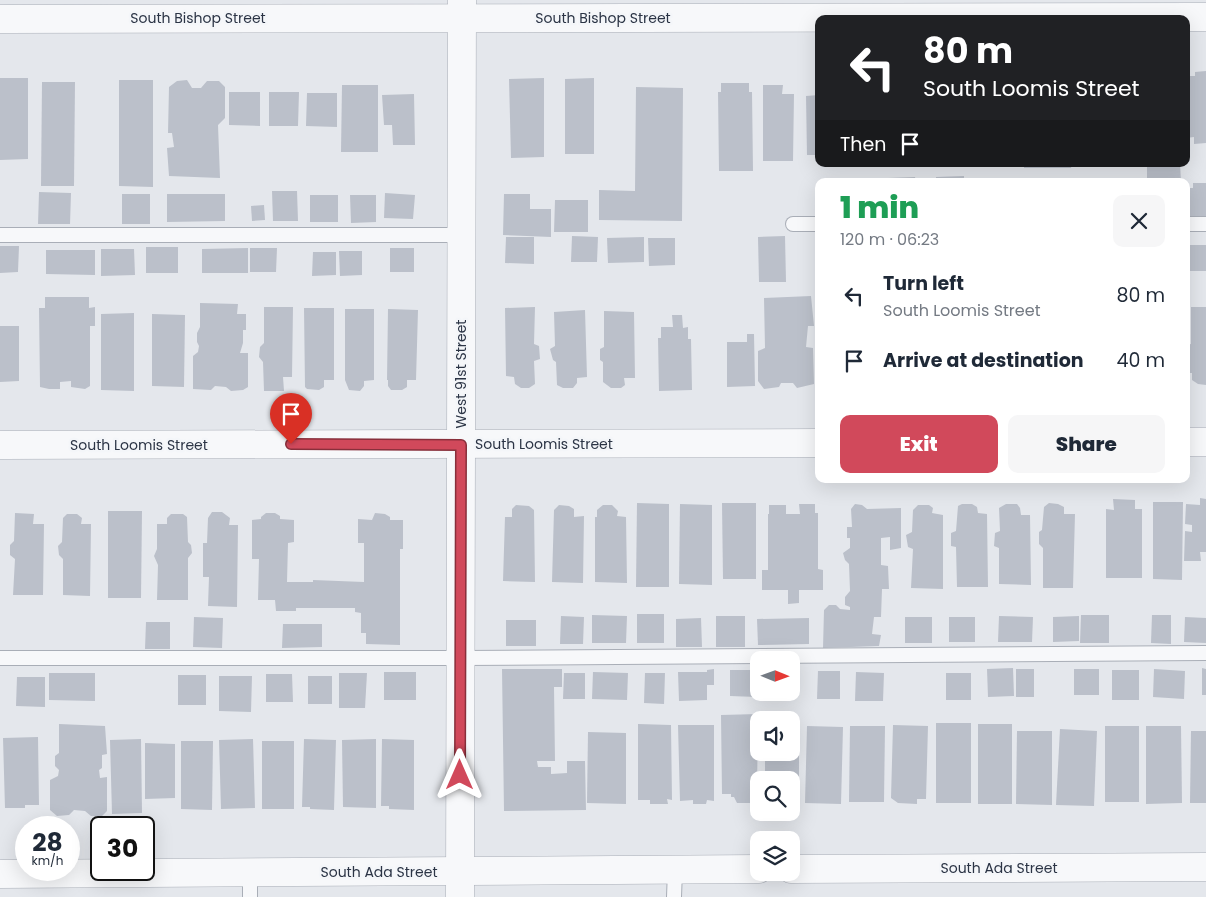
<!DOCTYPE html>
<html lang="en">
<head>
<meta charset="utf-8">
<style>
  :root { --surface:#fff; --page:#f6f6f7; --text:#1f2937; --muted:#747a83; --accent:#d1495b }
  body { margin:0; font-family:Poppins,sans-serif; background:var(--page); color:var(--text); height:100vh; display:flex; flex-direction:column; font-size:19px; white-space:nowrap }
  * { box-sizing:border-box; margin:0 }
  p { font-size:16px; color:var(--muted) }
  .icon { flex:none; width:28px; height:28px; fill:none; stroke:currentColor; stroke-width:2; stroke-linecap:round; stroke-linejoin:round }
  .map { position:relative; flex:1; overflow:hidden }
  .panel { position:absolute; left:815px; top:178px; width:375px; height:305px; display:flex; flex-direction:column; background:var(--surface); border-radius:10px; box-shadow:0 5px 20px #0002 }
  .panel>* { flex:none }
  .guide { position:absolute; left:815px; top:15px; width:375px; height:152px; border-radius:10px; box-shadow:0 5px 20px #0002; background:#202124; color:#fff; overflow:hidden }
  .needle { width:32px; rotate:91deg }
  .tools { position:absolute; left:750px; top:651px; display:grid; gap:10px }
  .tools a { display:grid; place-items:center; width:50px; height:50px; border-radius:10px; background:var(--surface); box-shadow:0 5px 20px #0002; font-size:25px }
  .speed { position:absolute; left:15px; top:816px; display:flex; gap:10px; font-size:25px; font-weight:700; text-align:center }
  .speed>* { display:grid; place-content:center; width:65px; height:65px; border-radius:50%; background:var(--surface); box-shadow:0 5px 20px #0002; line-height:1 }
  .speed small { font-size:12px; font-weight:400 }
  .speed .limit { border:2px solid #111; border-radius:8px; background:#fff; color:#111 }
  .pin { position:absolute; display:grid; place-items:center; width:42px; height:42px; color:#fff; margin:-51px -21px; border-radius:50% 50% 50% 0; rotate:-45deg; box-shadow:0 0 5px #0007 }
  .pin .icon { rotate:45deg }
  .me { position:absolute; width:55px; margin:-28px; rotate:0deg; stroke-linejoin:round; filter:drop-shadow(0 0 4px #0008) }
  .turn { display:flex; align-items:center; gap:18px; height:105px; padding:0 25px; font-size:22px }
  .turn .icon { width:65px; height:65px; stroke-width:2.5 }
  .turn b { display:block; font-size:35px; line-height:42px }
  .then { display:flex; align-items:center; height:48px; padding:0 25px; background:#0003; gap:10px; font-size:19px }
  .round { display:grid; place-items:center; flex:none; width:52px; height:52px; border-radius:10px; background:var(--page) }
  .head { display:flex; align-items:center; justify-content:space-between; height:85px; padding:0 25px }
  h1 { font-size:30px; font-weight:800; line-height:38px; color:#1e9e55 }
  .button { display:flex; gap:10px; margin-top:auto; padding:10px 25px }
  .button a { flex:1; height:58px; border-radius:10px; background:var(--accent); color:#fff; font-size:20px; font-weight:800; line-height:58px; text-align:center }
  .button a+a { background:var(--page); color:var(--text) }
  ul { padding:0; list-style:none }
  li { display:flex; align-items:center; gap:15px; height:65px; padding:0 25px }
  li div { flex:1 }
  li b { display:block; font-size:19px }
  li em { font-style:normal }
  .map>svg:first-child { display:block }
  .building { fill:#bbc0ca }
  .lines { fill:none; stroke-linecap:round; stroke-linejoin:round }
  .lane-casing { stroke:#a9aeb7; stroke-width:16 }
  .street-casing { stroke:#a9aeb7; stroke-width:29 }
  .lane { stroke:#f7f8fa; stroke-width:14 }
  .street { stroke:#f7f8fa; stroke-width:28 }
  .route-casing { stroke:#882f3b; stroke-width:12 }
  .route { stroke:#d1495b; stroke-width:9 }
  .labels { text-anchor:middle; stroke-width:5; stroke-linejoin:round; paint-order:stroke }
  .street-label { font-size:14px; fill:#2b3445; stroke:#f4f6f9 }
</style>
</head>
<body>
<div class="map">
<svg width="1206" height="897" viewBox="0 0 1206 897">
  <rect width="100%" height="100%" fill="#e4e7ec"/>
  <g class="building">
    <path d="M1206 71V143L1194 144V137L1186 138V76H1195V72Z"/>
    <path d="M0 78H28V159L0 160Z"/>
    <path d="M544 78V157L511 158 509 79Z"/>
    <path d="M594 78V154H565V79Z"/>
    <path d="M119 80H153V187L119 186Z"/>
    <path d="M187 80 192 88H201L207 81H219L225 87V118L218 125 220 178 169 176 167 148 174 147 172 133H168L169 87 177 81Z"/>
    <path d="M42 82H75L74 186H41Z"/>
    <path d="M721 83H749V92H752L753 171H719L718 92H721Z"/>
    <path d="M342 85H378V152H341Z"/>
    <path d="M763 85H783L782 94H794L793 161H763Z"/>
    <path d="M636 87 683 88 682 221 599 220V190L635 191Z"/>
    <path d="M229 92H260V126L229 125Z"/>
    <path d="M269 92H299L298 126H269Z"/>
    <path d="M307 93H337V127L306 126Z"/>
    <path d="M414 94 415 145H393L392 125H384L382 95Z"/>
    <path d="M819 95V155H807L806 96Z"/>
    <path d="M1024 164H1072L1071 168H1024Z"/>
    <rect x="1084" y="164" width="46" height="2"/>
    <path d="M1147 164H1180L1181 181H1147Z"/>
    <path d="M964 176V181H936V177Z"/>
    <path d="M915 177 916 181H888V178Z"/>
    <rect x="986" y="178" width="21" height="3"/>
    <path d="M1193 183H1206V217H1186V188H1193Z"/>
    <path d="M272 191H297L298 221H273Z"/>
    <path d="M39 192 71 193 70 224H38Z"/>
    <path d="M385 193 415 195 413 219 384 218Z"/>
    <rect x="122" y="194" width="28" height="30"/>
    <path d="M167 194H225V221L167 222Z"/>
    <path d="M504 194H530V209H551V237L503 235Z"/>
    <rect x="310" y="195" width="28" height="27"/>
    <path d="M350 195H376V222L351 223Z"/>
    <path d="M555 200H588V232H554Z"/>
    <path d="M264 205 265 220 252 221 251 206Z"/>
    <path d="M572 236 598 237 597 262H571Z"/>
    <path d="M785 236 786 282H759L758 237Z"/>
    <path d="M506 237H534V264L505 263Z"/>
    <path d="M644 237V262L608 263 607 238Z"/>
    <path d="M648 238H675V265L649 266Z"/>
    <rect x="1186" y="245" width="20" height="26"/>
    <path d="M0 246H19L18 272 0 273Z"/>
    <rect x="146" y="247" width="32" height="26"/>
    <path d="M248 248V273H202V249Z"/>
    <path d="M250 248H277L276 272H250Z"/>
    <rect x="390" y="248" width="24" height="24"/>
    <path d="M101 249H134L135 275 101 276Z"/>
    <path d="M46 250H95V275L46 274Z"/>
    <path d="M339 251H362V275L340 276Z"/>
    <path d="M313 252H336V275L312 276Z"/>
    <path d="M811 296 814 326H808L806 347 813 348 814 384 797 388 793 383H781L779 387 764 389 758 381V351L765 348 764 298Z"/>
    <path d="M45 297H89V308L95 307V326H90V386L85 389 71 387V381L60 382V389H49L40 387 39 308H45Z"/>
    <path d="M200 303 238 304 237 314H246V330H243V343L240 353H248V387L243 390 231 391 226 387 215 386 211 390 193 389V356L198 352 199 346 197 342V333L200 327Z"/>
    <path d="M264 307H293L292 377H283L284 391H264L263 362 259 357 260 347 264 343Z"/>
    <path d="M535 307 534 344 539 346 540 359 534 361 535 384 529 388H521L515 384 514 377 506 376 505 308Z"/>
    <path d="M1191 307H1206V385L1198 384 1192 380V373H1190V357H1187L1186 345 1191 344Z"/>
    <path d="M304 308H334V380H324V387L319 390 307 389 305 387Z"/>
    <path d="M345 309H374V380L364 381V386L360 391 349 390 345 380Z"/>
    <path d="M388 309 418 310 416 380H407V387L402 390H391L388 386V380H387Z"/>
    <path d="M585 310 587 377 577 378V383L573 388H563L557 385 556 362 553 360 550 349 555 346 554 312Z"/>
    <path d="M604 311 634 312 635 378H624L625 385 621 388H611L603 382V362L600 360V349L604 347Z"/>
    <path d="M134 313V391L101 390V314Z"/>
    <path d="M152 314 185 315 184 387 152 386Z"/>
    <path d="M672 315H682L683 328 688 327V339H691L692 390 659 391 658 338H661V327H673Z"/>
    <path d="M0 326H19V381L0 382Z"/>
    <path d="M747 334H754L755 386 727 387V342H747Z"/>
    <path d="M1200 498 1206 499V552H1200L1201 561H1184L1185 531 1192 532V525L1185 524 1186 504 1200 505Z"/>
    <path d="M1113 499 1135 500V509H1142V578H1106V509L1114 510Z"/>
    <path d="M1153 502H1183L1182 580 1153 579Z"/>
    <path d="M637 503 669 504V587H636Z"/>
    <path d="M722 503H756V579H723Z"/>
    <path d="M1049 503 1058 504 1064 507V514H1075L1073 588H1043V548L1039 544V532L1042 530 1044 507Z"/>
    <path d="M680 504 712 505V585L679 584Z"/>
    <path d="M799 504H815V513H818V569L823 570V590H799V603L788 604V590H762V570H768V514H769V505H786V514H800Z"/>
    <path d="M855 504 862 505 867 509 901 508V548L890 550V537L881 538V565L888 566 889 589H882L881 617H874L872 634 881 635 879 646 823 648 824 610 829 605H836L840 609 850 610V607L845 605V597L850 591 849 564 845 560 843 553 850 548V538H847V527H852L851 509Z"/>
    <path d="M962 504H972L977 507 978 513 987 514 988 587H957L956 547 951 546V533L956 531 958 506Z"/>
    <path d="M1006 504H1017L1020 508 1021 515H1030L1031 585 999 584V548L994 546 995 533 1000 531 999 508Z"/>
    <path d="M516 505 529 506 534 510 535 582 503 581 505 517H512V509Z"/>
    <path d="M559 505 569 506 574 509V517L584 516 583 583 552 582 554 510Z"/>
    <path d="M603 505H612L618 511 617 516 626 517 627 583 595 582V517H597V510Z"/>
    <path d="M918 505H929L933 508 932 513 943 515V589L911 588 913 549 908 547 906 535 912 532 913 510Z"/>
    <path d="M108 511H142L141 598H108Z"/>
    <path d="M212 512H222L230 518 229 525H238L237 607 208 606 209 577H203V543H207L208 518Z"/>
    <path d="M15 513 34 514 33 524H44L43 595H13L15 559 10 555V545L14 541Z"/>
    <path d="M266 513H275L280 516V519L294 520V542L288 543 287 582H313V580L364 582V543H358V519L372 520 375 513 385 514 390 517V520H403V549H400V645L366 644V633H361V613L355 612V608H296V611H276L275 600H258L259 559H252V520L261 519V517Z"/>
    <path d="M67 514H77L82 518 81 524H91L90 596 63 595V559L59 555 58 546 62 542 63 518Z"/>
    <path d="M171 514H183L187 517 188 542 191 545 192 553 188 558V600H157L158 565 154 556 157 549V524H167V518Z"/>
    <rect x="637" y="614" width="27" height="29"/>
    <path d="M592 615 627 616 626 643H592Z"/>
    <path d="M1081 615H1109V643H1080Z"/>
    <path d="M1152 615H1171V644L1151 643Z"/>
    <path d="M561 616 584 617 583 644H560Z"/>
    <rect x="716" y="616" width="29" height="31"/>
    <path d="M999 616 1033 617 1032 642H998Z"/>
    <path d="M1079 616V641L1053 642V617Z"/>
    <path d="M194 617 223 618 222 648 193 647Z"/>
    <rect x="905" y="617" width="27" height="26"/>
    <rect x="949" y="617" width="26" height="25"/>
    <path d="M1185 617 1206 618V643L1184 642Z"/>
    <path d="M701 618 702 647H676V619Z"/>
    <path d="M809 618V644L758 645 757 619Z"/>
    <rect x="506" y="620" width="30" height="26"/>
    <path d="M146 622H170V649H145Z"/>
    <path d="M283 624H322V647L282 648Z"/>
    <path d="M1013 668 1014 696 988 697 987 669Z"/>
    <path d="M1202 668 1206 669V695H1202Z"/>
    <path d="M502 669H562V687H554L555 761H537L538 767H551V774L567 773V761H585L586 810 504 811Z"/>
    <path d="M714 669V685H707V700L679 701 678 672H707V670Z"/>
    <rect x="1016" y="669" width="18" height="28"/>
    <rect x="1074" y="669" width="25" height="26"/>
    <path d="M1154 669 1185 671 1184 699 1153 697Z"/>
    <path d="M730 670H757V697L730 696Z"/>
    <rect x="1112" y="670" width="27" height="30"/>
    <path d="M818 671H840V699H817Z"/>
    <rect x="384" y="672" width="32" height="28"/>
    <path d="M593 672 628 673 627 700 592 699Z"/>
    <path d="M856 672 884 673 883 701H855Z"/>
    <path d="M49 673H95V701L49 700Z"/>
    <path d="M339 673H367L365 708H339Z"/>
    <path d="M564 673H585V699H563Z"/>
    <path d="M645 673H665L664 704 644 703Z"/>
    <rect x="946" y="673" width="25" height="27"/>
    <path d="M266 674H292L293 702H266Z"/>
    <rect x="178" y="675" width="28" height="30"/>
    <path d="M219 676H252L251 712 219 711Z"/>
    <rect x="308" y="676" width="24" height="28"/>
    <path d="M17 677H45V707L16 706Z"/>
    <path d="M758 714 757 793 751 803H737L734 797H731V794H722L721 715Z"/>
    <rect x="936" y="723" width="35" height="80"/>
    <path d="M59 724 105 726 107 754 102 755V768L99 770 100 778 107 777V811L102 816H91L85 811 74 810 69 815 57 816 50 810V780L58 776 59 770 55 766V756L59 753Z"/>
    <path d="M638 724 671 725 672 800 667 799 668 804H650V800H638Z"/>
    <rect x="978" y="724" width="34" height="80"/>
    <path d="M678 725H714V801L707 800 706 804H693V800L680 801Z"/>
    <path d="M893 725 928 726 926 799H917V804L898 803 891 798Z"/>
    <path d="M791 726H799V802H791V780H765V752H791Z"/>
    <path d="M807 726 843 727 841 804 805 803Z"/>
    <path d="M850 726H885L884 802H849Z"/>
    <rect x="1105" y="726" width="34" height="76"/>
    <path d="M1146 726H1181L1182 803 1146 804Z"/>
    <path d="M1060 729 1097 731 1094 806 1056 805Z"/>
    <path d="M1017 731H1052V805L1016 804Z"/>
    <path d="M1191 731H1206V803H1190Z"/>
    <path d="M588 732 626 733V804L587 803Z"/>
    <path d="M38 737 39 805H25V808H5L3 738Z"/>
    <path d="M141 739 142 813 112 814 110 740Z"/>
    <path d="M253 739 255 808 221 809 219 740Z"/>
    <path d="M304 739 336 740 334 810 310 809V807H302Z"/>
    <path d="M376 739V808L343 807 342 740Z"/>
    <path d="M382 739 414 740V810L389 809V806H381Z"/>
    <path d="M181 741H213L212 810 181 809Z"/>
    <rect x="262" y="741" width="32" height="68"/>
    <path d="M145 743 175 744V798L145 799Z"/>
  </g>
  <g class="lines">
    <defs>
      <g id="lane">
        <path d="M793 224H819"/>
        <path d="M1186 224H1206"/>
        <path d="M0 235H461"/>
        <path d="M0 658H460L1206 653"/>
        <path d="M250 897V873"/>
        <path d="M674 897 675 870"/>
      </g>
      <g id="street">
        <path d="M0 19 1206 17"/>
        <path d="M1186 442H1206"/>
        <path d="M0 445 819 443"/>
        <path d="M791 869 1206 867"/>
        <path d="M0 874 759 869"/>
        <path d="M460 897 462 1"/>
      </g>
    </defs>
    <use href="#lane" class="lane-casing"/>
    <use href="#street" class="street-casing"/>
    <use href="#lane" class="lane"/>
    <use href="#street" class="street"/>
  </g>
  <g class="lines">
    <defs>
      <path id="route" d="M291 444 461 445 460 775"/>
    </defs>
    <use href="#route" class="route-casing"/>
    <use href="#route" class="route"/>
  </g>
  <g class="labels">
    <g class="street-label">
      <text x="198" y="23">South Bishop Street</text>
      <text x="603" y="23">South Bishop Street</text>
      <text transform="translate(461 374) rotate(-90)" y="5">West 91st Street</text>
      <text x="544" y="449">South Loomis Street</text>
      <text x="139" y="450">South Loomis Street</text>
      <text x="999" y="873">South Ada Street</text>
      <text x="379" y="877">South Ada Street</text>
    </g>
  </g>
</svg>
<div class="tools">
<a><svg class="needle" viewBox="-14 -14 28 28"><path d="M0-13l5 13h-10z" fill="#e53935"/><path d="M0 13l5-13h-10z" fill="#747a83"/></svg></a>
<a><svg class="icon" aria-label="sound" viewBox="0 0 24 24"><path d="M4 9h4l5-4v14l-5-4H4zM17 9q2 3 0 6"/></svg></a>
<a><svg class="icon" aria-label="search" viewBox="0 0 24 24"><circle cx="10" cy="10" r="6"/><path d="M15 15l6 6"/></svg></a>
<a><svg class="icon" aria-label="layers" viewBox="0 0 24 24"><path d="M12 4l9 5-9 5-9-5zM3 14l9 5 9-5"/></svg></a>
</div>
<div class="speed"><div>28<small>km/h</small></div><div class="limit">30</div></div>
<div class="pin" style="left:291px;top:444px;background:#d93025"><svg class="icon" aria-label="arrive" viewBox="0 0 24 24"><path d="M6 21V4h12l-3 4 3 4H6"/></svg></div>
<svg class="me" style="left:460px;top:775px" viewBox="-20 -20 40 40"><path d="M0-17L14 15 0 8-14 15z" fill="#d1495b" stroke="#fff" stroke-width="4"/></svg>
<div class="guide">
<div class="turn"><svg class="icon" aria-label="left" viewBox="0 0 24 24"><path d="M17 20v-9H6M10 6l-5 5 5 5"/></svg><div><b>80 m</b>South Loomis Street</div></div>
<div class="then">Then<svg class="icon" aria-label="arrive" viewBox="0 0 24 24"><path d="M6 21V4h12l-3 4 3 4H6"/></svg></div>
</div>
<section class="panel">
<div class="head"><div><h1>1 min</h1><p>120 m · 06:23</p></div><a class="round"><svg class="icon" aria-label="close" viewBox="0 0 24 24"><path d="M6 6l12 12M18 6L6 18"/></svg></a></div>
<ul>
<li><svg class="icon" aria-label="left" viewBox="0 0 24 24"><path d="M17 20v-9H6M10 6l-5 5 5 5"/></svg><div><b>Turn left</b><p>South Loomis Street</p></div><em>80 m</em></li>
<li><svg class="icon" aria-label="arrive" viewBox="0 0 24 24"><path d="M6 21V4h12l-3 4 3 4H6"/></svg><div><b>Arrive at destination</b></div><em>40 m</em></li>
</ul>
<div class="button"><a>Exit</a><a>Share</a></div>
</section>
</div>
</body>
</html>
